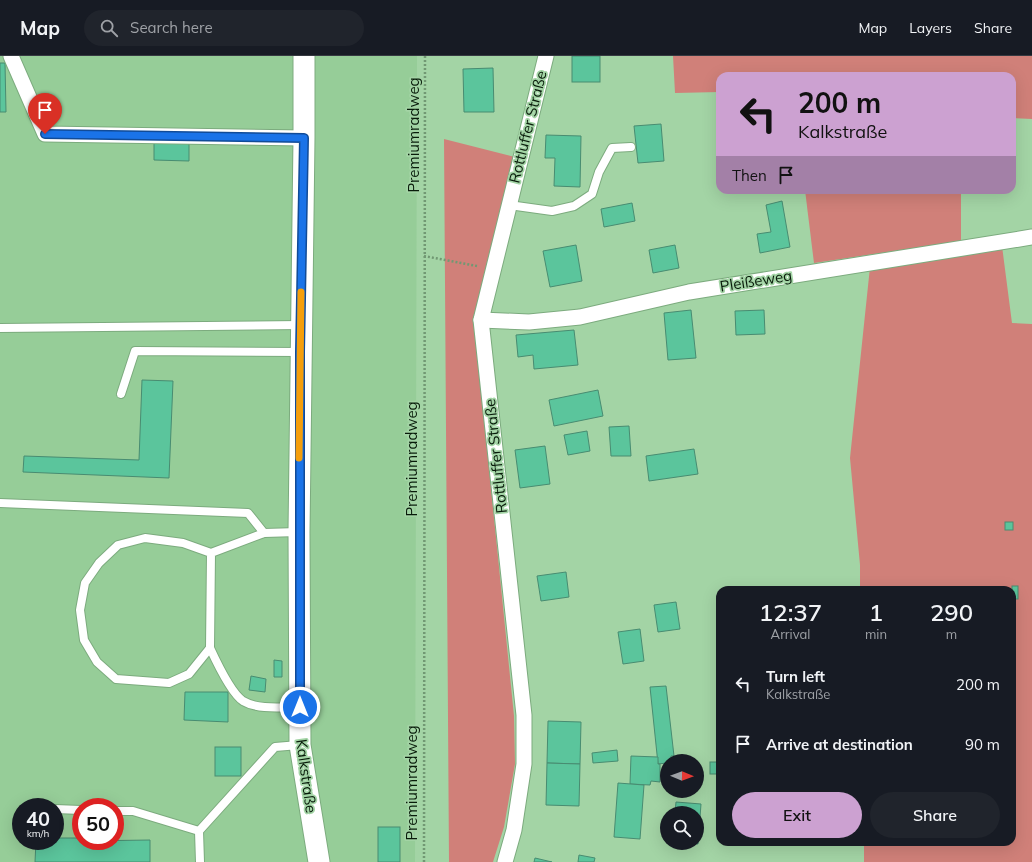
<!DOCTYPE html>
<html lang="en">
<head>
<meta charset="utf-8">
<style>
  :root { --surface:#171b24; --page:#20242c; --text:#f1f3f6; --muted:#9ea1a6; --line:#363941; --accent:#cca1d1 }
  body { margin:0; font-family:Mulish,sans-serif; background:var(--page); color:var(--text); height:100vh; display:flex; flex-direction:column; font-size:15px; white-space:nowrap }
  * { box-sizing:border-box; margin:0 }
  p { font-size:13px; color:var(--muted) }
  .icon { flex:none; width:22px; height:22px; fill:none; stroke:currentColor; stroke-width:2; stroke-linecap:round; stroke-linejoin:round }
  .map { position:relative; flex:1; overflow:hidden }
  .side { position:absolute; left:716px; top:530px; width:300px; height:260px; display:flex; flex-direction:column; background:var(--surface); border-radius:12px; box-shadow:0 4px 16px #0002 }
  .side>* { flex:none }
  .banner { position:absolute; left:716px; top:16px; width:300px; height:122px; border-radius:12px; box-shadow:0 4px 16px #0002; background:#cca1d1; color:#111; overflow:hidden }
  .needle { width:26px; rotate:91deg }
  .buttons { position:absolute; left:660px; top:698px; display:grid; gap:8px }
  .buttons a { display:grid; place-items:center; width:44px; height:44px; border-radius:50%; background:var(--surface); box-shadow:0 4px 16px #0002; font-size:20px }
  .speed { position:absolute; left:12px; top:742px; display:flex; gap:8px; font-size:20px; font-weight:700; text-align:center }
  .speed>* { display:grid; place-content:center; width:52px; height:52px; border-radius:50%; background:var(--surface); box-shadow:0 4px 16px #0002; line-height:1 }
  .speed small { font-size:10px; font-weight:400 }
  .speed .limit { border:6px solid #d22; background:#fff; color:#111 }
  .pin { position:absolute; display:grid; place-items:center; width:34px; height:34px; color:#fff; margin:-41px -17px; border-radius:50% 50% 50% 0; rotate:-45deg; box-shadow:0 0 4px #0007 }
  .pin .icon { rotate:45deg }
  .me { position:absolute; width:44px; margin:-22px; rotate:0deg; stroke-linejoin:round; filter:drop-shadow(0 0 3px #0008) }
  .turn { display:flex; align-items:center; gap:14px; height:84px; padding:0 16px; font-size:18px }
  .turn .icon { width:52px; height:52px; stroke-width:2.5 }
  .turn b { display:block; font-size:28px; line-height:34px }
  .then { display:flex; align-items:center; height:38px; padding:0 16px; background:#0003; gap:8px; font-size:15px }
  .eta { display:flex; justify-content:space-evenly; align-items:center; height:68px; text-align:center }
  .eta b { font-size:24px; font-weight:600; line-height:28px }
  .cta { display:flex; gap:8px; margin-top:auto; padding:8px 16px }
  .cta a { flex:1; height:46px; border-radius:24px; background:var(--accent); color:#111; font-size:16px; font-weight:600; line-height:46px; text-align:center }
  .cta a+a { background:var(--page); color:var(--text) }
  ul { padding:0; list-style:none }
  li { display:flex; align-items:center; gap:12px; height:60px; padding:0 16px }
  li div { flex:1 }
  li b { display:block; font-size:15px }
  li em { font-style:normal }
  header { display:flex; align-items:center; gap:24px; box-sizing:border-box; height:56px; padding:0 20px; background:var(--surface); border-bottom:1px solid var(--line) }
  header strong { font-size:19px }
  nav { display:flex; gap:22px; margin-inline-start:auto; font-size:14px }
  .search { width:280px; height:36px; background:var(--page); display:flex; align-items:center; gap:10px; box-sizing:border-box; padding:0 14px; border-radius:22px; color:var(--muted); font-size:15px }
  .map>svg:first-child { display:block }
  .built { fill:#96cd98; fill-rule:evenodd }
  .green { fill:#d08079 }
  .building { fill:#5bc59c; stroke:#488c71 }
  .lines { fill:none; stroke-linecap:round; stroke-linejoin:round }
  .lane-casing { stroke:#7cab7e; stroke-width:10 }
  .street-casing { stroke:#7cab7e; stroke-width:17 }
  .secondary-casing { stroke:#7cab7e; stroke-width:23 }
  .path { stroke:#719873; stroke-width:2.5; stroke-dasharray:2 2; stroke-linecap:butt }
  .lane { stroke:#fff; stroke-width:8 }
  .street { stroke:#fff; stroke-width:15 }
  .secondary { stroke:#fff; stroke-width:21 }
  .route-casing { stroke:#114b97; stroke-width:10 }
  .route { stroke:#1a73e8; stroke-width:7 }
  .slow { stroke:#f59e0b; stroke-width:7 }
  .labels { text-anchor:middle; stroke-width:3.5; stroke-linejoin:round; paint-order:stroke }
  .street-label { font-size:15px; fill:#081b0a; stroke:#a3d4a5 }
</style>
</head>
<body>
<header>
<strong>Map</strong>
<div class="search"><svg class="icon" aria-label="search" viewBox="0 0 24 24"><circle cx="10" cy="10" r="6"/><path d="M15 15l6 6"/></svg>Search here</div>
<nav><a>Map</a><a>Layers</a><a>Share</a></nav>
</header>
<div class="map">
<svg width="1032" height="806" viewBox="0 0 1032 806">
  <rect width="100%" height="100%" fill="#a3d4a5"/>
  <path class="built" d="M0 0H417L415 806H0ZM21 751H55V785H21ZM81 751H115V785H81Z"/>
  <g class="green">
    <path d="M673 0H1032V63L1012 62V20H720V36L675 37Z"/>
    <path d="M444 83 515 101 474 263 514 660 515 708 504 771 493 806H449Z"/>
    <path d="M805 134H961V185L814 207Z"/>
    <path d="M1002 190 1012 267 1032 268V806H864V786H1012V534H860V509L850 402 870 211Z"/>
  </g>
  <g class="building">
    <rect x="572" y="0" width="28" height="26"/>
    <path d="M0 7H5L6 56H0Z"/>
    <path d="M493 12 494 56H464L463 13Z"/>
    <path d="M661 68 664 105 638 107 634 70Z"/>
    <path d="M546 79 581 80 580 131 554 130 555 102H545Z"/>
    <path d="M154 83H189V105L154 104Z"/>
    <path d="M782 145 790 191 760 197 757 178 771 176 766 149Z"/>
    <path d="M632 147 635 165 604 171 601 153Z"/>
    <path d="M576 189 582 225 550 231 543 195Z"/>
    <path d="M675 189 679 212 653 217 649 194Z"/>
    <path d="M691 254 696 302 668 304 664 257Z"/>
    <path d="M764 254 765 278 736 279 735 255Z"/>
    <path d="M574 274 578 309 534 313 533 299 518 301 516 279Z"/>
    <path d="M142 324 173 325 169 422 23 416 24 400 139 404Z"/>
    <path d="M598 334 603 360 554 370 549 344Z"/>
    <path d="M629 370 631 400H611L609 371Z"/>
    <path d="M587 375 590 395 568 399 564 379Z"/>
    <path d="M545 390 550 428 520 432 515 394Z"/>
    <path d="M694 393 698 418 649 425 646 400Z"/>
    <rect x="1005" y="466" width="8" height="8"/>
    <path d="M566 516 569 541 541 545 537 520Z"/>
    <rect x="1012" y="530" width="6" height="13"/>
    <path d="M676 546 680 573 658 576 654 549Z"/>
    <path d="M640 573 644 605 623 608 618 576Z"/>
    <path d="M274 604 282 605V621H274Z"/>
    <path d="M251 620 266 623 265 636 249 634Z"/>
    <path d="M666 630 674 700H671V705H667V707L658 708 650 631Z"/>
    <path d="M185 636H228V666L184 664Z"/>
    <path d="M548 665 581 666 580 708 547 707Z"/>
    <rect x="215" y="691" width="26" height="29"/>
    <path d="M617 694 618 705 593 707 592 697Z"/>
    <path d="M631 700 658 701V708H660V726L651 725 650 729 630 728Z"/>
    <rect x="710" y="706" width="10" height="12"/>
    <path d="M547 707 580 708 579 750 546 749Z"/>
    <path d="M618 727 644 729 640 783 614 781Z"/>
    <path d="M676 746 701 748 698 788 681 787H697V757H675Z"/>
    <rect x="378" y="771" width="22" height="35"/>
    <path d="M55 782H81V785L150 784V806H35L36 785H55Z"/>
    <path d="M579 799 595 802 594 806H578Z"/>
    <path d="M535 802 552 806H534Z"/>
  </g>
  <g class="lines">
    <defs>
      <g id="lane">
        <path d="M509 149 552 155 574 150 592 138 599 116 612 92 631 91"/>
        <path d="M0 272 301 269"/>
        <path d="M121 338 135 295 300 296"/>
        <path d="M0 447 248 457 264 477"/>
        <path d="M211 497 210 592 189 618 169 627 116 623 97 606 84 584 80 554 85 527 99 507 118 489 145 482 183 487 211 497 264 477 298 476"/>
        <path d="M210 592C216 605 231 637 243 645 258 654 282 651 299 651"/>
        <path d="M55 753 81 754"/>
        <path d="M115 755H133L199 775"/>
        <path d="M200 806 199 775 275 691 299 689"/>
      </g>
      <g id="street">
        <path d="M11 0 45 78 304 82"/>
        <path d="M481 264 529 266 580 261 689 236 1032 181"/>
        <path d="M505 806 514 774 524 708V659L481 264 546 0"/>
      </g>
      <path id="secondary" d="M304 0V82L299 476 300 689 319 806"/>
    </defs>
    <use href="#lane" class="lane-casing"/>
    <use href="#street" class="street-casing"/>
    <use href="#secondary" class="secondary-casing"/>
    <g class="path">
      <path d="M424 200 477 210"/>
      <path d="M424 806 425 0"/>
    </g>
    <use href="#lane" class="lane"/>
    <use href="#street" class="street"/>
    <use href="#secondary" class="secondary"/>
  </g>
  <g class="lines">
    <defs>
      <path id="route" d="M45 78 304 82 300 296V651"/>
    </defs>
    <use href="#route" class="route-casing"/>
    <use href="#route" class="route"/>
    <path class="slow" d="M299 402 301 236"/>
  </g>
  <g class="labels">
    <g class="street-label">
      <text transform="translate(528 71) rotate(-76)" y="5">Rottluffer Straße</text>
      <text transform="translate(414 79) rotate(-90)" y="5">Premiumradweg</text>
      <text transform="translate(756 225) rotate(-9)" y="5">Pleißeweg</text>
      <text transform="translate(496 400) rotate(-96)" y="5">Rottluffer Straße</text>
      <text transform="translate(412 403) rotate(-90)" y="5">Premiumradweg</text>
      <text transform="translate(306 720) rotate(82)" y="5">Kalkstraße</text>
      <text transform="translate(412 727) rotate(-90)" y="5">Premiumradweg</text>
    </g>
  </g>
</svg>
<div class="buttons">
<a><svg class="needle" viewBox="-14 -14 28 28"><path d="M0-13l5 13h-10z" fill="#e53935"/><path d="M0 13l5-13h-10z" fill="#9ea1a6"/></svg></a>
<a><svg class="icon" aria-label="search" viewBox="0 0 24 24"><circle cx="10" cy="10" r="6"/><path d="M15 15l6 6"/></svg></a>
</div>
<div class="speed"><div>40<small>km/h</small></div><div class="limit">50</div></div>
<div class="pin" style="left:45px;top:78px;background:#d93025"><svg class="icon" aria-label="arrive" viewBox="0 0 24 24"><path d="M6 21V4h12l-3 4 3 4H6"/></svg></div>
<svg class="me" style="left:300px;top:651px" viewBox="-20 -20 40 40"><circle r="17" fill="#1a73e8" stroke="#fff" stroke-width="3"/><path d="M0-11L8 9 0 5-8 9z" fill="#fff"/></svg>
<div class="banner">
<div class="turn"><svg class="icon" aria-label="left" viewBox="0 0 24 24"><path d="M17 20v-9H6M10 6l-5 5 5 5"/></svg><div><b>200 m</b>Kalkstraße</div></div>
<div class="then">Then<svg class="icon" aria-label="arrive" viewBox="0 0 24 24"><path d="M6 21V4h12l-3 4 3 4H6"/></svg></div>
</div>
<section class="side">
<div class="eta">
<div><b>12:37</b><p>Arrival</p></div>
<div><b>1</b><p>min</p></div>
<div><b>290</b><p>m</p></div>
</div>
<ul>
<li><svg class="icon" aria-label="left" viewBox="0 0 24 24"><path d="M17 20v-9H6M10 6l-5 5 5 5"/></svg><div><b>Turn left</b><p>Kalkstraße</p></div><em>200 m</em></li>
<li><svg class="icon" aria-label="arrive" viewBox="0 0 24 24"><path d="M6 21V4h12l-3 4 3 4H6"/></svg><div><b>Arrive at destination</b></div><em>90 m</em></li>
</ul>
<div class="cta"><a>Exit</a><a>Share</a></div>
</section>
</div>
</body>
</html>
